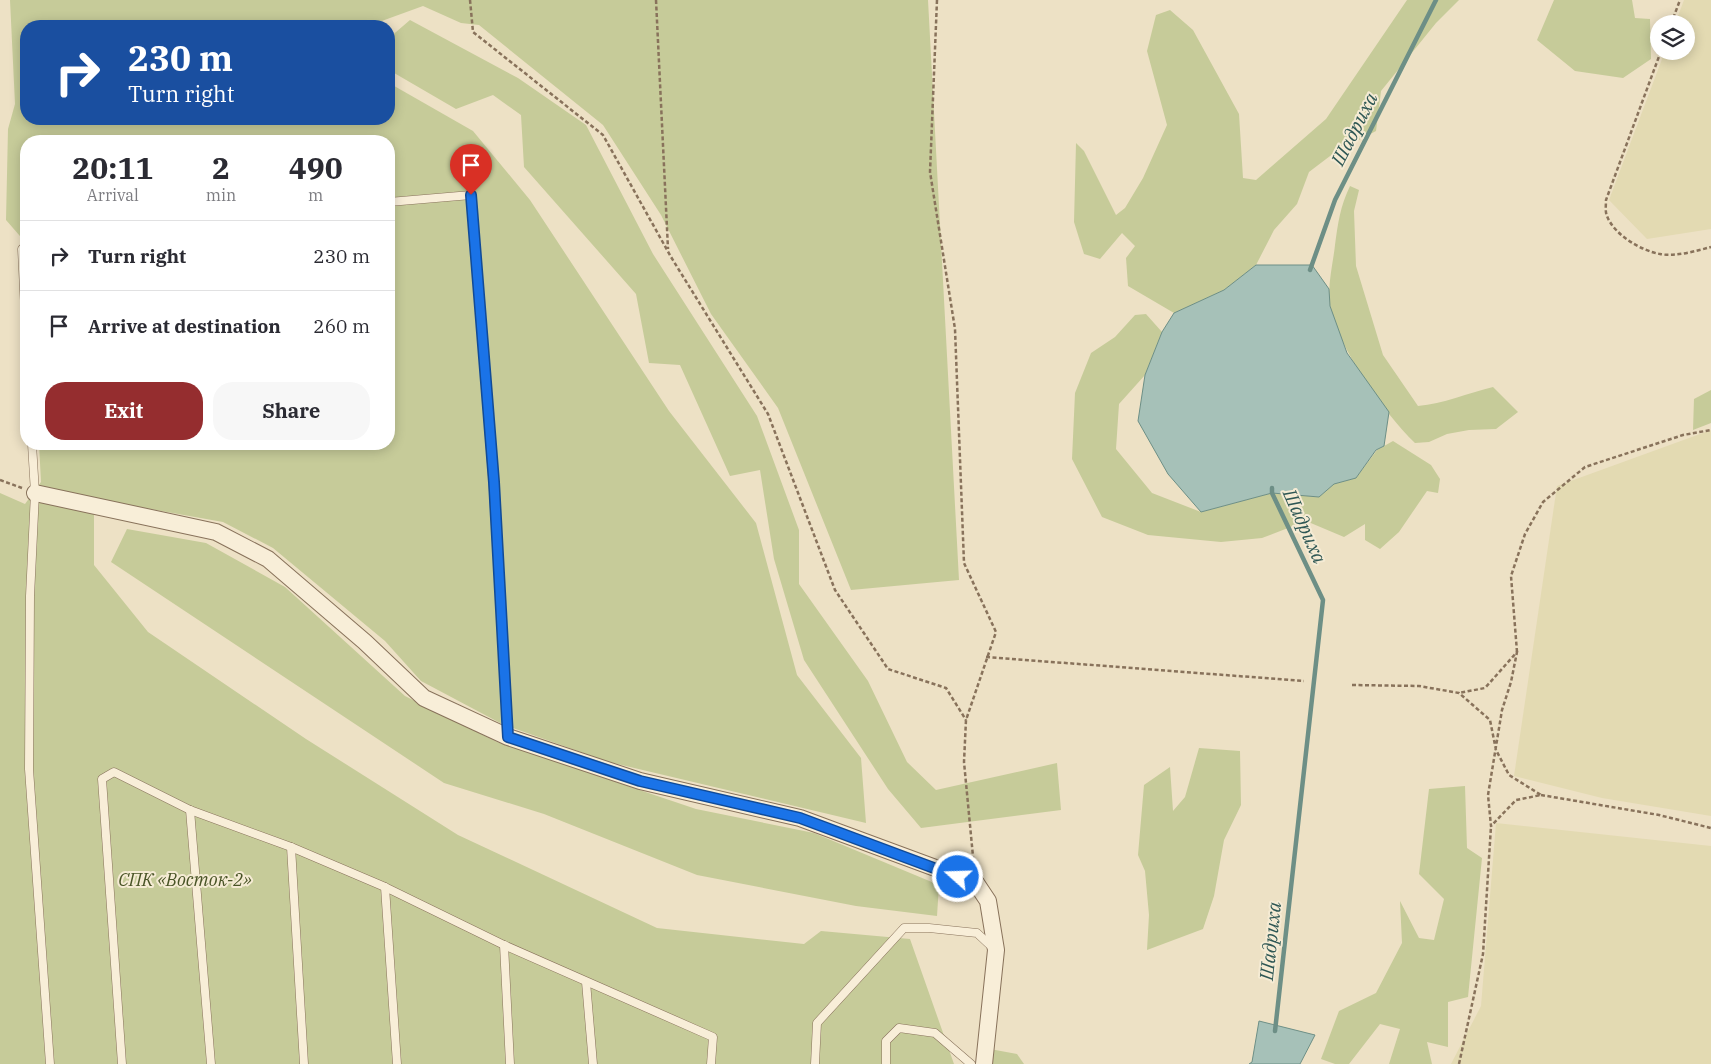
<!DOCTYPE html>
<html lang="en">
<head>
<meta charset="utf-8">
<style>
  :root { --surface:#fff; --page:#f7f7f7; --text:#2b2b33; --muted:#7c7c81; --line:#e1e1e2; --accent:#952d2f }
  body { margin:0; font-family:"IBM Plex Serif",serif; background:var(--page); color:var(--text); height:100vh; display:flex; flex-direction:column; font-size:19px; white-space:nowrap }
  * { box-sizing:border-box; margin:0 }
  p { font-size:16px; color:var(--muted) }
  .icon { flex:none; width:28px; height:28px; fill:none; stroke:currentColor; stroke-width:2; stroke-linecap:round; stroke-linejoin:round }
  .map { position:relative; flex:1; overflow:hidden }
  .details { position:absolute; left:20px; top:135px; width:375px; height:315px; display:flex; flex-direction:column; background:var(--surface); border-radius:20px; box-shadow:0 2px 12px #0003 }
  .details>* { flex:none }
  .banner { position:absolute; left:20px; top:20px; width:375px; height:105px; border-radius:20px; box-shadow:0 2px 12px #0003; background:#1a4fa0; color:#fff; overflow:hidden }
  .tools { position:absolute; left:1650px; top:15px; display:grid; gap:10px }
  .tools a { display:grid; place-items:center; width:45px; height:45px; border-radius:50%; background:var(--surface); box-shadow:0 2px 12px #0003; font-size:25px }
  .pin { position:absolute; display:grid; place-items:center; width:42px; height:42px; color:#fff; margin:-51px -21px; border-radius:50% 50% 50% 0; rotate:-45deg; box-shadow:0 0 5px #0007 }
  .pin .icon { rotate:45deg }
  .me { position:absolute; width:55px; margin:-28px; rotate:290deg; stroke-linejoin:round; filter:drop-shadow(0 0 4px #0008) }
  .turn { display:flex; align-items:center; gap:18px; height:105px; padding:0 25px; font-size:22px }
  .turn .icon { width:65px; height:65px; stroke-width:2.5 }
  .turn b { display:block; font-size:35px; line-height:42px }
  .eta { display:flex; justify-content:space-evenly; align-items:center; height:85px; text-align:center }
  .eta b { font-size:30px; font-weight:700; line-height:35px }
  .action { display:flex; gap:10px; margin-top:auto; padding:10px 25px }
  .action a { flex:1; height:58px; border-radius:20px; background:var(--accent); color:#fff; font-size:20px; font-weight:700; line-height:58px; text-align:center }
  .action a+a { background:var(--page); color:var(--text) }
  ul { padding:0; list-style:none }
  li { display:flex; align-items:center; gap:15px; height:70px; padding:0 25px; border-top:1px solid var(--line) }
  li div { flex:1 }
  li b { display:block; font-size:19px }
  li em { font-style:normal }
  .map>svg:first-child { display:block }
  .farmland { fill:#e3dab2 }
  .green { fill:#c6cb99 }
  .water { fill:#a6c1b8; stroke:#6d8f86 }
  .lines { fill:none; stroke-linecap:round; stroke-linejoin:round }
  .stream { stroke:#6d8f86; stroke-width:4.5 }
  .lane-casing { stroke:#88725b; stroke-width:9 }
  .street-casing { stroke:#88725b; stroke-width:18 }
  .path { stroke:#88725b; stroke-width:2.5; stroke-dasharray:4 2.5; stroke-linecap:butt }
  .lane { stroke:#f8eed8; stroke-width:8 }
  .street { stroke:#f8eed8; stroke-width:16 }
  .route-casing { stroke:#114b97; stroke-width:12 }
  .route { stroke:#1a73e8; stroke-width:9 }
  .labels { text-anchor:middle; stroke-width:4; stroke-linejoin:round; paint-order:stroke }
  .park-label { font-size:18px; font-style:italic; fill:#495426; stroke:#f5ebd4 }
  .water-label { font-size:19px; font-style:italic; fill:#2e5754; stroke:#f5ebd4 }
</style>
</head>
<body>
<div class="map">
<svg width="1711" height="1064" viewBox="0 0 1711 1064">
  <rect width="100%" height="100%" fill="#ede1c5"/>
  <g class="farmland">
    <path d="M1684 0H1711V229L1647 239 1609 200 1665 51H1686V24H1675Z"/>
    <path d="M1711 430V816L1602 798 1514 776 1557 486Z"/>
    <path d="M1496 823 1711 846V1064H1451L1481 1006Z"/>
  </g>
  <g class="green">
    <path d="M10 0H928L959 580 851 590 778 408 711 314 661 215 603 125 479 25 461 23 423 6 368 26H26V119H389V83L473 131 530 200 669 411 756 523 797 675 861 758 866 823 609 762 502 724 421 681 385 641 273 548 223 522 94 499V565L148 632 306 739 458 835 657 928 804 944 821 931 910 939 954 1064H0V493L25 504 41 482 39 444H389V141H26V243L6 220 8 129 15 104Z"/>
    <path d="M1407 0H1459L1436 23 1381 91 1376 131 1334 153 1309 172 1297 204 1274 230 1256 265 1224 290 1174 313 1128 286 1126 258 1135 246 1122 233 1100 259 1084 254 1074 222 1076 143 1084 151 1116 215 1125 208 1143 178 1167 125 1147 51 1156 15 1170 10 1193 30 1239 114 1243 178 1256 180 1326 119Z"/>
    <path d="M1554 0H1632L1635 18 1650 19 1651 59 1623 78 1575 71 1537 40Z"/>
    <path d="M410 20 518 78 586 125 653 254 757 416 799 530V584L868 681 907 762 936 790 1057 763 1061 810 921 828 888 789 804 660 774 559 760 470 730 476 680 365 649 363 636 294 524 167 521 115 493 95 456 109 389 70V38Z"/>
    <path d="M1350 186 1359 190 1354 211 1356 266 1383 355 1418 406C1443 404 1468 393 1493 387L1518 412 1496 429 1469 430 1447 434 1429 442 1415 443C1384 413 1338 348 1330 305 1327 286 1333 264 1335 245 1338 223 1340 207 1350 186Z"/>
    <path d="M1146 314 1162 332 1145 375 1119 404 1116 449 1152 493 1201 512 1272 493 1319 497 1334 484 1356 478 1377 450 1393 441 1431 465 1440 479 1438 493 1427 491 1399 532 1380 549 1365 540V524L1344 537 1306 521 1262 538 1221 542 1148 535 1102 517 1072 459 1075 393 1091 353 1115 337 1135 315Z"/>
    <path d="M1711 390V423L1693 430 1694 399Z"/>
    <path d="M127 529 206 543 285 587 405 696 497 742 696 809 814 833 939 885 937 916 856 906 697 875 544 814 444 783 111 562Z"/>
    <path d="M1199 748 1240 751 1241 805 1224 840 1214 896 1203 929 1147 950 1149 915 1145 871 1138 855 1144 785 1170 767 1173 811 1185 797Z"/>
    <path d="M1465 786 1467 848 1482 858 1468 997 1448 1002V1047L1427 1042 1432 1064H1389L1400 1029 1380 1024 1349 1064H1335L1321 1059 1339 1011 1376 993 1402 943 1400 901 1419 938 1434 940 1444 899 1419 874 1429 789Z"/>
    <path d="M990 1049 1017 1054 1024 1064H990Z"/>
  </g>
  <g class="water">
    <path d="M1256 265H1312L1329 289 1330 306 1347 353 1389 412 1384 446 1376 450 1356 478 1334 484 1319 497 1272 493 1201 512 1168 474 1138 421 1145 375 1162 332 1174 313 1224 290Z"/>
    <path d="M1259 1021 1315 1035 1300 1064H1249L1252 1062Z"/>
  </g>
  <g class="lines">
    <g class="stream">
      <path d="M1310 270 1335 200 1436 0"/>
      <path d="M1272 488V493L1323 600 1275 1031"/>
    </g>
    <defs>
      <g id="lane">
        <path d="M389 202 471 195 493 483 508 737"/>
        <path d="M26 245 22 249 26 331"/>
        <path d="M32 444 35 493 30 596 29 769 50 1064"/>
        <path d="M190 810 211 1064"/>
        <path d="M291 847 304 1064"/>
        <path d="M385 887 397 1064"/>
        <path d="M504 945 510 1064"/>
        <path d="M586 982 593 1064"/>
        <path d="M122 1064 102 779 114 772 190 810 291 847 385 887 504 945 713 1037 711 1064"/>
        <path d="M815 1064 817 1023 904 928H929L977 933 992 947"/>
        <path d="M886 1064V1041L899 1028 935 1033 971 1064"/>
      </g>
      <path id="street" d="M35 493 216 532 268 559 365 642 424 698 508 737 640 781 800 818 976 883 988 901 996 950 984 1064"/>
    </defs>
    <use href="#lane" class="lane-casing"/>
    <use href="#street" class="street-casing"/>
    <g class="path">
      <path d="M470 0 473 32 603 135 671 257 768 414 835 590 888 669 946 688 966 720"/>
      <path d="M656 0 668 249"/>
      <path d="M937 0 930 172 955 329 964 563 996 632 966 720 964 762 974 867"/>
      <path d="M1671 24 1680 0"/>
      <path d="M1661 51 1606 200C1606 205 1605 212 1607 216 1614 235 1642 251 1660 254 1675 257 1696 251 1711 247"/>
      <path d="M0 480 22 488"/>
      <path d="M1517 652 1511 576 1525 534 1543 502 1585 467 1683 435 1711 430"/>
      <path d="M986 657 1304 681"/>
      <path d="M1352 685 1419 686 1459 693 1490 720 1496 750 1509 775 1541 795 1516 800 1491 826 1488 795 1502 710 1511 682 1517 652 1485 688 1459 693"/>
      <path d="M1541 795 1659 815 1711 828"/>
      <path d="M1459 1064 1483 954 1491 826"/>
    </g>
    <use href="#lane" class="lane"/>
    <use href="#street" class="street"/>
  </g>
  <g class="lines">
    <defs>
      <path id="route" d="M471 195 494 482 508 737 640 781 800 818 958 877"/>
    </defs>
    <use href="#route" class="route-casing"/>
    <use href="#route" class="route"/>
  </g>
  <g class="labels">
    <g class="park-label">
      <text x="185" y="886">СПК «Восток-2»</text>
    </g>
    <g class="water-label">
      <text transform="translate(1354 129) rotate(-63)" y="7">Шадриха</text>
      <text transform="translate(1305 526) rotate(66)" y="7">Шадриха</text>
      <text transform="translate(1270 941) rotate(-84)" y="7">Шадриха</text>
    </g>
  </g>
</svg>
<div class="tools">
<a><svg class="icon" aria-label="layers" viewBox="0 0 24 24"><path d="M12 4l9 5-9 5-9-5zM3 14l9 5 9-5"/></svg></a>
</div>
<div class="pin" style="left:471px;top:195px;background:#d93025"><svg class="icon" aria-label="arrive" viewBox="0 0 24 24"><path d="M6 21V4h12l-3 4 3 4H6"/></svg></div>
<svg class="me" style="left:958px;top:877px" viewBox="-20 -20 40 40"><circle r="17" fill="#1a73e8" stroke="#fff" stroke-width="3"/><path d="M0-11L8 9 0 5-8 9z" fill="#fff"/></svg>
<div class="banner">
<div class="turn"><svg class="icon" aria-label="right" viewBox="0 0 24 24"><path d="M7 20v-9h11M14 6l5 5-5 5"/></svg><div><b>230 m</b>Turn right</div></div>
</div>
<section class="details">
<div class="eta">
<div><b>20:11</b><p>Arrival</p></div>
<div><b>2</b><p>min</p></div>
<div><b>490</b><p>m</p></div>
</div>
<ul>
<li><svg class="icon" aria-label="right" viewBox="0 0 24 24"><path d="M7 20v-9h11M14 6l5 5-5 5"/></svg><div><b>Turn right</b></div><em>230 m</em></li>
<li><svg class="icon" aria-label="arrive" viewBox="0 0 24 24"><path d="M6 21V4h12l-3 4 3 4H6"/></svg><div><b>Arrive at destination</b></div><em>260 m</em></li>
</ul>
<div class="action"><a>Exit</a><a>Share</a></div>
</section>
</div>
</body>
</html>
